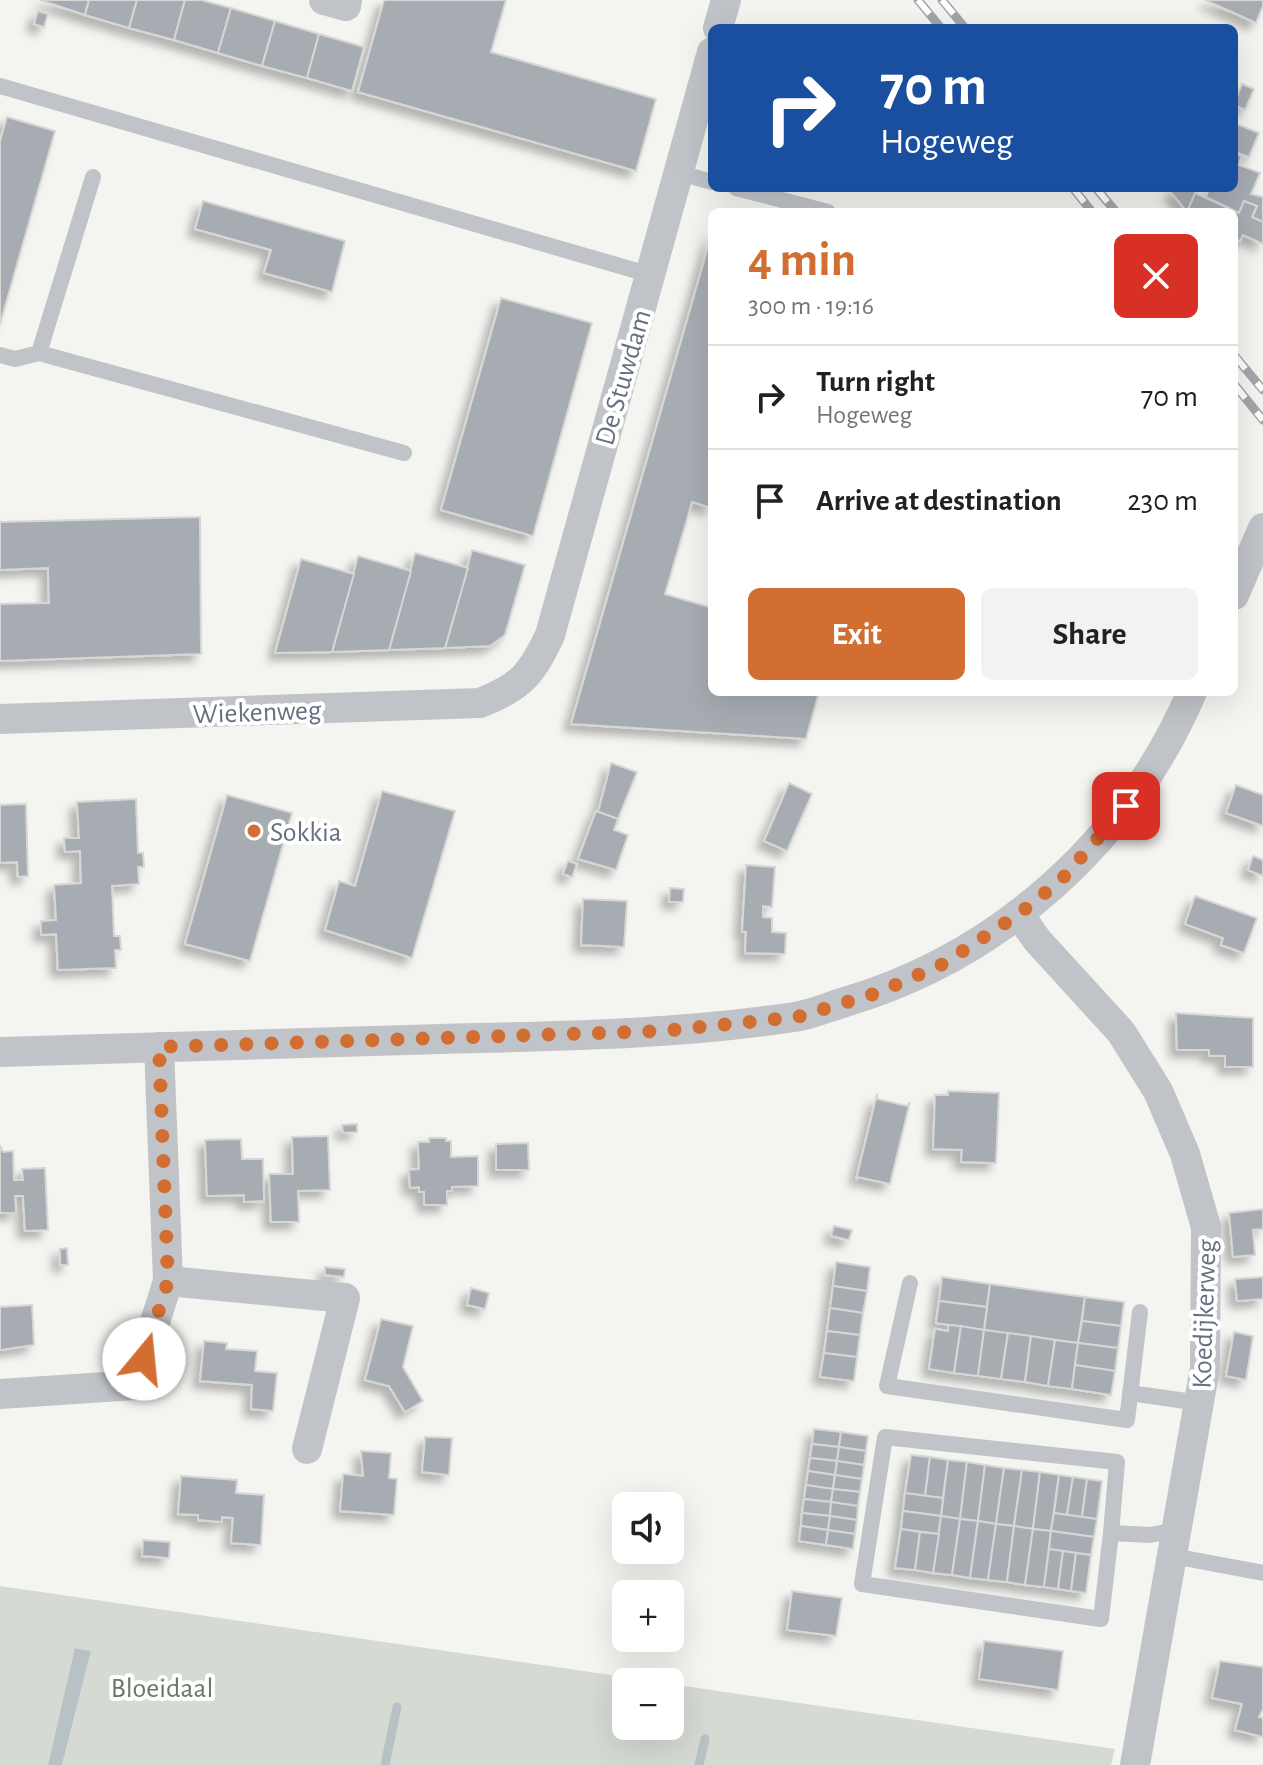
<!DOCTYPE html>
<html lang="en">
<head>
<meta charset="utf-8">
<style>
  :root { --surface:#fff; --page:#f2f2f2; --text:#202124; --muted:#757577; --line:#e0e0e0; --accent:#d36e33 }
  body { margin:0; font-family:"Alegreya Sans",sans-serif; background:var(--page); color:var(--text); height:100vh; display:flex; flex-direction:column; font-size:30px; white-space:nowrap }
  * { box-sizing:border-box; margin:0 }
  p { font-size:26px; color:var(--muted) }
  .icon { flex:none; width:44px; height:44px; fill:none; stroke:currentColor; stroke-width:2; stroke-linecap:round; stroke-linejoin:round }
  .map { position:relative; flex:1; overflow:hidden }
  .drawer { position:absolute; left:708px; top:208px; width:530px; height:488px; display:flex; flex-direction:column; background:var(--surface); border-radius:12px; box-shadow:0 8px 32px #0002 }
  .drawer>* { flex:none }
  .hud { position:absolute; left:708px; top:24px; width:530px; height:168px; border-radius:12px; box-shadow:0 8px 32px #0002; background:#1a4fa0; color:#fff; overflow:hidden }
  .buttons { position:absolute; left:612px; top:1492px; display:grid; gap:16px }
  .buttons a { display:grid; place-items:center; width:72px; height:72px; border-radius:12px; background:var(--surface); box-shadow:0 8px 32px #0002; font-size:40px }
  .pin { position:absolute; display:grid; place-items:center; width:68px; height:68px; color:#fff; margin:-34px; border-radius:16px; box-shadow:0 4px 12px #0006 }
  .me { position:absolute; width:88px; margin:-44px; rotate:17deg; stroke-linejoin:round; filter:drop-shadow(0 0 6px #0008) }
  .turn { display:flex; align-items:center; gap:28px; height:168px; padding:0 40px; font-size:36px }
  .turn .icon { width:104px; height:104px; stroke-width:2.5 }
  .turn b { display:block; font-size:56px; line-height:68px }
  .round { display:grid; place-items:center; flex:none; width:84px; height:84px; border-radius:12px; background:var(--page) }
  .head { display:flex; align-items:center; justify-content:space-between; height:136px; padding:0 40px }
  h1 { font-size:48px; font-weight:600; line-height:60px; color:var(--accent) }
  .button { display:flex; gap:16px; margin-top:auto; padding:16px 40px }
  .button a { flex:1; height:92px; border-radius:12px; background:var(--accent); color:#fff; font-size:32px; font-weight:600; line-height:92px; text-align:center }
  .button a+a { background:var(--page); color:var(--text) }
  ul { padding:0; list-style:none }
  li { display:flex; align-items:center; gap:24px; height:104px; padding:0 40px; border-top:2px solid var(--line) }
  li div { flex:1 }
  li b { display:block; font-size:30px }
  li em { font-style:normal }
  .map>svg:first-child { display:block }
  .green { fill:#d5dbd3 }
  .water { fill:#b8c1c6 }
  .lines { fill:none; stroke-linecap:round; stroke-linejoin:round }
  .stream { stroke:#b8c1c6; stroke-width:9 }
  .building { fill:#a7acb3; stroke:#d6d6d4; stroke-width:2; filter:url(#shadow) }
  .service { stroke:#c0c3c7; stroke-width:16 }
  .minor { stroke:#c0c3c7; stroke-width:30 }
  .rail-casing { stroke:#a2a6ab; stroke-width:9 }
  .rail { stroke:#fff; stroke-width:6; stroke-dasharray:18; stroke-linecap:butt }
  .route { stroke:#d36e33; stroke-width:14; stroke-dasharray:0 25.2 }
  .poi-dot { fill:#d36e33; stroke:#fff; stroke-width:3 }
  .labels { text-anchor:middle; stroke-width:8; stroke-linejoin:round; paint-order:stroke }
  .street-label { font-size:28px; fill:#667180; stroke:#fff }
  .poi-label { font-size:28px; fill:#667180; stroke:#fff; text-anchor:start }
  .park-label { font-size:28px; fill:#667864; stroke:#fff }
</style>
</head>
<body>
<div class="map">
<svg width="1263" height="1765" viewBox="0 0 1263 1765">
  <defs>
    <filter id="shadow"><feDropShadow dx="-7" dy="7" stdDeviation="4" flood-color="#0004"/></filter>
  </defs>
  <rect width="100%" height="100%" fill="#f4f5f1"/>
  <path class="green" d="M0 1586 659 1682H626V1726H670V1684L1115 1749 1111 1765H62L91 1651 76 1648 48 1765H0Z"/>
  <path class="water" d="M75 1648 91 1651 62 1765H48Z"/>
  <g class="lines">
    <g class="stream">
      <path d="M385 1765 397 1707"/>
      <path d="M699 1765 705 1739"/>
    </g>
  </g>
  <g class="building">
    <path d="M40 0H89L85 15Z"/>
    <path d="M89 0H137L129 28 85 15Z"/>
    <path d="M137 0H185L174 40 129 28Z"/>
    <path d="M185 0H201L231 8 218 53 174 40Z"/>
    <path d="M384 0H506L491 52 656 99 636 171 358 92Z"/>
    <path d="M1205 0H1263V6L1256 23Z"/>
    <path d="M231 8 275 21 262 66 218 53Z"/>
    <path d="M38 11 48 14 44 27 34 24Z"/>
    <path d="M275 21 319 34 307 78 262 66Z"/>
    <path d="M319 34 364 47 352 91 307 78Z"/>
    <path d="M1242 84 1254 89 1245 110 1234 105Z"/>
    <path d="M7 117 55 131 0 324V141Z"/>
    <path d="M1234 123 1259 133 1249 157 1234 152Z"/>
    <path d="M1234 152 1242 156 1239 165 1260 173 1251 194 1263 197V222L1252 217 1257 206 1244 201 1239 213 1206 197 1209 188H1234Z"/>
    <path d="M1176 188H1193L1196 192 1187 212 1171 192Z"/>
    <path d="M1195 193 1239 213 1244 201 1257 206 1252 217 1263 222V244L1243 235 1240 241 1234 239V212H1187Z"/>
    <path d="M203 201 345 241 332 292 264 273 271 250 195 229Z"/>
    <path d="M712 233V508L692 502 665 594 712 608V692H819L806 739 571 724Z"/>
    <path d="M501 298 592 323 533 536 441 510Z"/>
    <path d="M200 517 201 654 0 661V604L49 603 48 568 0 570V522Z"/>
    <path d="M472 550 525 565 505 635 490 646 445 648Z"/>
    <path d="M415 553 468 568 445 648 389 650Z"/>
    <path d="M358 556 411 571 389 650 332 652Z"/>
    <path d="M301 559 354 574 332 652 275 653Z"/>
    <path d="M611 763 637 772 618 819 598 812Z"/>
    <path d="M789 783 812 794 787 851 764 841Z"/>
    <path d="M1236 785 1263 795V826L1226 813Z"/>
    <path d="M382 791 455 811 412 958 325 930 339 881 355 886Z"/>
    <path d="M227 795 292 813 250 961 185 944Z"/>
    <path d="M136 799 138 853H143L144 867H138L139 884 112 886 114 936H120L121 950H115L116 968 58 970 56 934 41 935V921L56 920 54 885 81 883 80 851 65 852 64 838H79L77 802Z"/>
    <path d="M26 804 28 876 18 877 17 862 0 863V805Z"/>
    <path d="M596 811 618 819 614 830 628 835 616 870 578 859Z"/>
    <path d="M1253 856 1263 860V876L1248 870Z"/>
    <path d="M568 861 577 864 572 877 563 874Z"/>
    <path d="M746 865 775 867 772 907 763 906V917L772 918V932L786 933 785 954 745 953 746 932H742Z"/>
    <path d="M670 888 684 889 683 902H669Z"/>
    <path d="M1195 896 1257 918 1244 953 1221 945 1223 938 1185 924Z"/>
    <path d="M583 899 627 901 624 947 581 945Z"/>
    <path d="M1176 1013 1253 1018V1067H1225V1056H1209V1050H1177Z"/>
    <path d="M948 1091 999 1093 996 1163 961 1162 962 1150 933 1149 935 1095H948Z"/>
    <path d="M877 1094V1099L907 1106 910 1102 890 1184 858 1177 856 1180Z"/>
    <path d="M357 1124V1132L343 1133 342 1125Z"/>
    <path d="M328 1136 330 1190 298 1191 299 1222H271L269 1174H293L292 1137Z"/>
    <path d="M429 1138H446V1141H451V1157L478 1156V1186L452 1187V1191H447V1205H424V1192H419V1187L410 1188 409 1170 419 1169 418 1142H429Z"/>
    <path d="M241 1139 242 1159H263L264 1201 244 1202V1195L207 1196 205 1140Z"/>
    <path d="M528 1143 529 1170H496V1144Z"/>
    <path d="M0 1145 3 1152 13 1151 14 1180H23L22 1169 45 1168 48 1230 25 1231 23 1196H15L16 1213H0Z"/>
    <path d="M1263 1209V1229L1253 1230 1255 1255 1233 1257 1229 1213Z"/>
    <path d="M834 1226 852 1230 849 1240 831 1236Z"/>
    <path d="M67 1248 68 1265H60V1249Z"/>
    <path d="M836 1262 870 1267 867 1291 833 1286Z"/>
    <path d="M325 1267 345 1269 344 1277 325 1275Z"/>
    <path d="M942 1277 990 1284 987 1307 939 1301Z"/>
    <path d="M1263 1277V1299L1237 1301 1235 1279Z"/>
    <path d="M990 1284 1085 1297 1078 1343 984 1330Z"/>
    <path d="M833 1286 867 1291 863 1313 830 1308Z"/>
    <path d="M471 1288 489 1293 485 1309 467 1305Z"/>
    <path d="M1085 1297 1124 1302 1121 1326 1082 1321Z"/>
    <path d="M939 1301 987 1307 984 1330 936 1323Z"/>
    <path d="M32 1305 34 1345 0 1350V1307Z"/>
    <path d="M830 1308 863 1313 860 1335 827 1331Z"/>
    <path d="M381 1319 413 1326 403 1367 423 1401 405 1412 389 1386 365 1380Z"/>
    <path d="M1082 1321 1121 1326 1118 1348 1078 1343Z"/>
    <path d="M948 1325 961 1326 954 1373 929 1369 935 1329 948 1331Z"/>
    <path d="M961 1326 984 1330 978 1376 954 1373Z"/>
    <path d="M984 1330 1008 1333 1001 1379 978 1376Z"/>
    <path d="M827 1331 860 1335 857 1357 824 1353Z"/>
    <path d="M1234 1332 1253 1336 1246 1380 1226 1376Z"/>
    <path d="M1008 1333 1031 1336 1025 1382 1001 1379Z"/>
    <path d="M1031 1336 1055 1340 1048 1386 1025 1382Z"/>
    <path d="M1055 1340 1078 1343 1072 1389 1048 1386Z"/>
    <path d="M204 1341 227 1343 226 1349 257 1351 255 1371 277 1373 273 1411 251 1409 252 1385 200 1381Z"/>
    <path d="M1078 1343 1118 1348 1115 1371 1075 1365Z"/>
    <path d="M824 1353 857 1357 854 1381 820 1377Z"/>
    <path d="M1075 1365 1115 1371 1111 1395 1072 1389Z"/>
    <path d="M814 1429 841 1432 839 1447 812 1444Z"/>
    <path d="M841 1432 868 1436 866 1451 839 1447Z"/>
    <path d="M425 1437 452 1438 449 1475 422 1472Z"/>
    <path d="M812 1444 839 1447 837 1461 810 1458Z"/>
    <path d="M839 1447 866 1451 864 1465 837 1461Z"/>
    <path d="M361 1451 391 1453 389 1478 397 1479 394 1515 340 1511 343 1474 363 1476Z"/>
    <path d="M911 1455 930 1457 925 1496 905 1493Z"/>
    <path d="M930 1457 948 1460 943 1498 925 1496Z"/>
    <path d="M810 1458 837 1461 835 1475 808 1471Z"/>
    <path d="M948 1460 967 1462 960 1519 941 1516Z"/>
    <path d="M837 1461 864 1465 862 1479 835 1475Z"/>
    <path d="M967 1462 985 1465 978 1521 960 1519Z"/>
    <path d="M985 1465 1004 1468 996 1524 978 1521Z"/>
    <path d="M1004 1468 1022 1470 1014 1526 996 1524Z"/>
    <path d="M1022 1470 1040 1472 1033 1529 1014 1526Z"/>
    <path d="M808 1471 835 1475 833 1489 806 1485Z"/>
    <path d="M1040 1472 1059 1475 1051 1531 1033 1529Z"/>
    <path d="M835 1475 862 1479 860 1492 833 1489Z"/>
    <path d="M1059 1475 1073 1477 1067 1515 1054 1513Z"/>
    <path d="M181 1476 237 1480 236 1493 264 1495 261 1545 231 1543 233 1518 222 1517V1522L198 1520V1515L178 1514Z"/>
    <path d="M1073 1477 1087 1479 1082 1517 1067 1515Z"/>
    <path d="M1087 1479 1102 1481 1097 1519 1082 1517Z"/>
    <path d="M806 1485 833 1489 831 1502 804 1499Z"/>
    <path d="M833 1489 860 1492 858 1506 831 1502Z"/>
    <path d="M905 1493 943 1498 941 1516 903 1511Z"/>
    <path d="M804 1499 831 1502 830 1516 802 1513Z"/>
    <path d="M831 1502 858 1506 857 1520 830 1516Z"/>
    <path d="M903 1511 941 1516 939 1534 901 1529Z"/>
    <path d="M802 1513 830 1516 828 1530 801 1526Z"/>
    <path d="M1054 1513 1097 1519 1094 1537 1051 1531Z"/>
    <path d="M830 1516 857 1520 855 1534 828 1530Z"/>
    <path d="M941 1516 960 1519 952 1575 933 1573Z"/>
    <path d="M960 1519 978 1521 970 1578 952 1575Z"/>
    <path d="M978 1521 996 1524 988 1580 970 1578Z"/>
    <path d="M996 1524 1014 1526 1007 1582 988 1580Z"/>
    <path d="M801 1526 828 1530 826 1545 799 1541Z"/>
    <path d="M1014 1526 1033 1529 1025 1585 1007 1582Z"/>
    <path d="M901 1529 920 1532 915 1570 895 1568Z"/>
    <path d="M1033 1529 1051 1531 1044 1587 1025 1585Z"/>
    <path d="M828 1530 855 1534 853 1549 826 1545Z"/>
    <path d="M1051 1531 1094 1537 1091 1555 1049 1549Z"/>
    <path d="M920 1532 939 1534 933 1573 915 1570Z"/>
    <path d="M143 1540 170 1542 169 1558 142 1556Z"/>
    <path d="M1049 1549 1063 1551 1058 1589 1044 1587Z"/>
    <path d="M1063 1551 1076 1553 1071 1591 1058 1589Z"/>
    <path d="M1076 1553 1091 1555 1086 1593 1071 1591Z"/>
    <path d="M792 1591 842 1598 836 1636 787 1630Z"/>
    <path d="M984 1641 1063 1651 1058 1690 979 1679Z"/>
    <path d="M1220 1661 1263 1667V1709L1259 1717 1263 1718V1737L1235 1730 1242 1704 1212 1698Z"/>
  </g>
  <g class="lines">
    <g class="service">
      <path d="M0 86 651 275"/>
      <path d="M680 173 712 182"/>
      <path d="M736 188 828 212"/>
      <path d="M39 353 93 177"/>
      <path d="M0 355 15 359 39 353 404 453"/>
      <path d="M910 1283 887 1386 1127 1420 1140 1312"/>
      <path d="M1130 1393 1200 1403"/>
      <path d="M1111 1533 1101 1619 862 1584 885 1437 1117 1462 1111 1533 1150 1535 1177 1530"/>
      <path d="M1173 1556 1263 1573"/>
    </g>
    <g class="minor">
      <path d="M324 0 346 6 347 0"/>
      <path d="M718 28 726 0"/>
      <path d="M1234 595 1263 528"/>
      <path d="M0 719 480 703C521 687 531 675 550 635L712 52"/>
      <path d="M1019 914 1037 940 1121 1032 1158 1091 1185 1154 1206 1227 1205 1368 1135 1765"/>
      <path d="M0 1052C147 1048 294 1043 441 1039 558 1036 677 1035 794 1017 811 1015 828 1007 845 1002 1000 956 1128 841 1192 692"/>
      <path d="M168 1281 345 1298 307 1449"/>
      <path d="M0 1394 135 1385 168 1281 159 1047"/>
    </g>
    <defs>
      <g id="rail">
        <path d="M918 0 941 28"/>
        <path d="M942 0 965 28"/>
        <path d="M1073 188 1092 212"/>
        <path d="M1096 188 1116 212"/>
        <path d="M1234 355 1263 390"/>
        <path d="M1234 384 1263 420"/>
      </g>
    </defs>
    <use href="#rail" class="rail-casing"/>
    <use href="#rail" class="rail"/>
  </g>
  <g class="lines">
    <path class="route" d="M144 1359 168 1281 159 1047 662 1031 797 1017 877 993 943 964 1019 914 1062 879 1126 806"/>
  </g>
  <circle class="poi-dot" cx="254" cy="831" r="8"/>
  <g class="labels">
    <g class="street-label">
      <text transform="translate(622 377) rotate(-74)" y="10">De Stuwdam</text>
      <text transform="translate(257 711) rotate(-2)" y="10">Wiekenweg</text>
      <text transform="translate(1203 1314) rotate(-88)" y="10">Koedijkerweg</text>
    </g>
    <g class="poi-label">
      <text x="270" y="841">Sokkia</text>
    </g>
    <g class="park-label">
      <text x="162" y="1697">Bloeidaal</text>
    </g>
  </g>
</svg>
<div class="buttons">
<a><svg class="icon" aria-label="sound" viewBox="0 0 24 24"><path d="M4 9h4l5-4v14l-5-4H4zM17 9q2 3 0 6"/></svg></a>
<a>+</a>
<a>−</a>
</div>
<div class="pin" style="left:1126px;top:806px;background:#d93025"><svg class="icon" aria-label="arrive" viewBox="0 0 24 24"><path d="M6 21V4h12l-3 4 3 4H6"/></svg></div>
<svg class="me" style="left:144px;top:1359px" viewBox="-20 -20 40 40"><circle r="19" fill="#fff"/><path d="M0-13L10 11 0 6-10 11z" fill="#d36e33"/></svg>
<div class="hud">
<div class="turn"><svg class="icon" aria-label="right" viewBox="0 0 24 24"><path d="M7 20v-9h11M14 6l5 5-5 5"/></svg><div><b>70 m</b>Hogeweg</div></div>
</div>
<section class="drawer">
<div class="head"><div><h1>4 min</h1><p>300 m · 19:16</p></div><a class="round" style="background:#d93025;color:#fff"><svg class="icon" aria-label="close" viewBox="0 0 24 24"><path d="M6 6l12 12M18 6L6 18"/></svg></a></div>
<ul>
<li><svg class="icon" aria-label="right" viewBox="0 0 24 24"><path d="M7 20v-9h11M14 6l5 5-5 5"/></svg><div><b>Turn right</b><p>Hogeweg</p></div><em>70 m</em></li>
<li><svg class="icon" aria-label="arrive" viewBox="0 0 24 24"><path d="M6 21V4h12l-3 4 3 4H6"/></svg><div><b>Arrive at destination</b></div><em>230 m</em></li>
</ul>
<div class="button"><a>Exit</a><a>Share</a></div>
</section>
</div>
</body>
</html>
